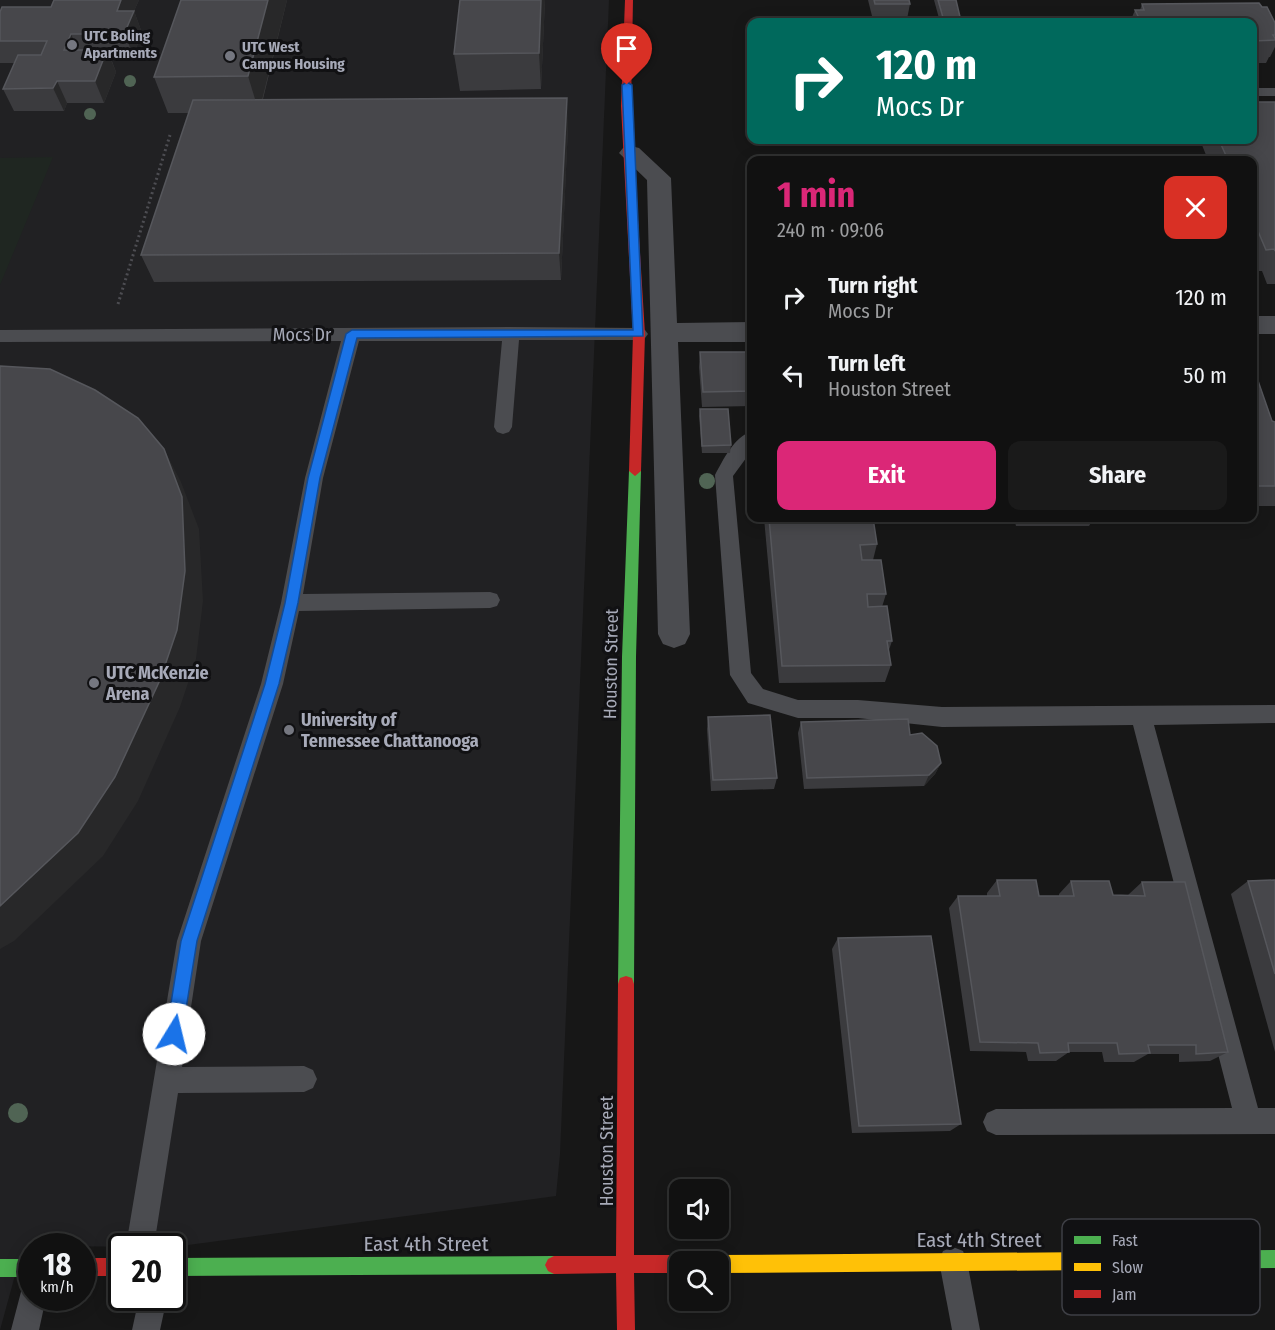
<!DOCTYPE html>
<html lang="en">
<head>
<meta charset="utf-8">
<style>
  :root { --surface:#111; --page:#1a1a1a; --text:#f1f3f6; --muted:#9c9d9f; --line:#303131; --accent:#db2777 }
  body { margin:0; font-family:"Fira Sans Condensed",sans-serif; background:var(--page); color:var(--text); height:100vh; display:flex; flex-direction:column; font-size:22px; white-space:nowrap }
  * { box-sizing:border-box; margin:0 }
  p { font-size:20px; color:var(--muted) }
  .icon { flex:none; width:33px; height:33px; fill:none; stroke:currentColor; stroke-width:2; stroke-linecap:round; stroke-linejoin:round }
  .map { position:relative; flex:1; overflow:hidden }
  .panel { position:absolute; left:747px; top:156px; width:510px; height:366px; display:flex; flex-direction:column; background:var(--surface); border-radius:12px; box-shadow:0 3px 15px #0003,0 0 0 2px var(--line) }
  .panel>* { flex:none }
  .banner { position:absolute; left:747px; top:18px; width:510px; height:126px; border-radius:12px; box-shadow:0 3px 15px #0003,0 0 0 2px var(--line); background:#00695c; color:#fff; overflow:hidden }
  .fabs { position:absolute; left:669px; top:1179px; display:grid; gap:12px }
  .fabs a { display:grid; place-items:center; width:60px; height:60px; border-radius:12px; background:var(--surface); box-shadow:0 3px 15px #0003,0 0 0 2px var(--line); font-size:30px }
  .speed { position:absolute; left:18px; top:1233px; display:flex; gap:12px; font-size:30px; font-weight:700; text-align:center }
  .speed>* { display:grid; place-content:center; width:78px; height:78px; border-radius:50%; background:var(--surface); box-shadow:0 3px 15px #0003,0 0 0 2px var(--line); line-height:1 }
  .speed small { font-size:15px; font-weight:400 }
  .speed .limit { border:3px solid #111; border-radius:9px; background:#fff; color:#111 }
  .pin { position:absolute; display:grid; place-items:center; width:51px; height:51px; color:#fff; margin:-62px -26px; border-radius:50% 50% 50% 0; rotate:-45deg; box-shadow:0 0 6px #0007 }
  .pin .icon { rotate:45deg }
  .me { position:absolute; width:66px; margin:-33px; rotate:9deg; stroke-linejoin:round; filter:drop-shadow(0 0 4px #0008) }
  .turn { display:flex; align-items:center; gap:21px; height:126px; padding:0 30px; font-size:27px }
  .turn .icon { width:78px; height:78px; stroke-width:2.5 }
  .turn b { display:block; font-size:42px; line-height:51px }
  .round { display:grid; place-items:center; flex:none; width:63px; height:63px; border-radius:12px; background:var(--page) }
  .head { display:flex; align-items:center; justify-content:space-between; height:102px; padding:0 30px }
  h1 { font-size:36px; font-weight:700; line-height:45px; color:var(--accent) }
  .button { display:flex; gap:12px; margin-top:auto; padding:12px 30px }
  .button a { flex:1; height:69px; border-radius:12px; background:var(--accent); color:#fff; font-size:24px; font-weight:700; line-height:69px; text-align:center }
  .button a+a { background:var(--page); color:var(--text) }
  ul { padding:0; list-style:none }
  li { display:flex; align-items:center; gap:18px; height:78px; padding:0 30px }
  li div { flex:1 }
  li b { display:block; font-size:22px }
  li em { font-style:normal }
  .map>svg:first-child { display:block }
  .built { fill:#212123 }
  .green { fill:#1f2621 }
  .lines { fill:none; stroke-linecap:round; stroke-linejoin:round }
  .path { stroke:#4d4d52; stroke-width:3; stroke-dasharray:2 3; stroke-linecap:butt }
  .lane { fill:#4b4c50; fill-rule:evenodd }
  .street { fill:#4b4c50; fill-rule:evenodd }
  .fast { fill:#4caf50; fill-rule:evenodd }
  .slow { fill:#ffc107; fill-rule:evenodd }
  .jam { fill:#c62828; fill-rule:evenodd }
  .tree { fill:#506454 }
  .wall { fill:#3b3b3e }
  .shaded-wall { fill:#282829 }
  .building { fill:#47474b; stroke:#56575c; stroke-width:1.5 }
  .route { fill:#1a73e8; stroke:#114b97; stroke-width:1.5 }
  .poi-dot { fill:#757780; stroke:#111113; stroke-width:2 }
  .labels { text-anchor:middle; stroke-width:6; stroke-linejoin:round; paint-order:stroke }
  .far-poi-label { font-size:15px; font-weight:bold; fill:#a7aab8; stroke:#111113; text-anchor:start }
  .street-label { font-size:18px; fill:#a7aab8; stroke:#111113 }
  .poi-label { font-size:18px; font-weight:bold; fill:#a7aab8; stroke:#111113; text-anchor:start }
  .near-street-label { font-size:21px; fill:#a7aab8; stroke:#111113 }
  .key { fill:#111113; stroke:#3e3f45; stroke-width:1.5 }
  .key-label { font-size:16px; fill:#a7aab8 }
</style>
</head>
<body>
<div class="map">
<svg width="1275" height="1330" viewBox="0 0 1275 1330">
  <rect width="100%" height="100%" fill="#171717"/>
  <path class="built" d="M0 0H609L560 1154 556 1196 173 1247 32 1246 17 1268 0 1330Z"/>
  <path class="green" d="M53 157 0 285V158Z"/>
  <g class="lines">
    <path class="path" d="M118 304 170 135"/>
    <g class="lane">
      <rect x="1252" y="88" width="23" height="8"/>
      <path d="M511 327 639 328 645 330 648 334 645 338 639 340H519L512 427 509 432 503 434 497 432 494 427 502 341H359L323 478 303 594 490 592 497 594 500 600 497 606 490 608 299 611 283 684 201 941 182 1067 304 1066 313 1070 317 1079 313 1088 304 1092 178 1093 154 1246H126L177 941 261 684 281 603 305 478 341 341 0 342V330Z"/>
      <path d="M752 431V450L733 476 751 673 763 689 798 700H858L942 707 1275 705V723L1154 725 1258 1108H1275V1134L996 1135 987 1131 983 1122 987 1113 996 1109 1232 1108 1133 725 942 727 858 718H798L748 703 730 675 715 475C723 460 734 437 752 431Z"/>
      <path d="M953 1247 963 1251 967 1261 980 1330H952L939 1261 943 1251Z"/>
      <path d="M32 1284V1298H46L39 1330H11L22 1288Z"/>
      <path d="M139 1298H167L160 1330H132Z"/>
    </g>
    <g class="street">
      <path d="M631 146 639 148 671 178 677 323 752 322V342H678L690 634 685 644 674 648 663 644 658 634 647 180 619 153 623 148Z"/>
      <rect x="1252" y="316" width="23" height="18"/>
    </g>
    <g class="fast">
      <path d="M635 466 641 471 636 657 634 984 632 990 626 992 620 990 618 984 622 657 629 471Z"/>
      <path d="M1275 1250V1268L1095 1270 1089 1267 1086 1261 1089 1255 1095 1252Z"/>
      <path d="M554 1256 560 1259 563 1265 560 1271 554 1274 172 1276V1258Z"/>
      <rect x="0" y="1259" width="32" height="18"/>
    </g>
    <path class="slow" d="M1095 1252 1101 1255 1104 1261 1101 1267 1095 1270 718 1273V1262H710L712 1258 718 1255Z"/>
    <g class="jam">
      <path d="M625 0H633L631 106 645 334 641 471 635 476 629 471 633 334 621 106Z"/>
      <path d="M626 976 632 978 634 984V1255H680L686 1258 688 1262H680V1273H634L635 1330H617L616 1273 554 1274 548 1271 545 1265 548 1259 554 1256H616L618 984 620 978Z"/>
      <rect x="82" y="1258" width="40" height="18"/>
    </g>
  </g>
  <g class="tree">
    <circle cx="130" cy="81" r="6"/>
    <circle cx="90" cy="114" r="6"/>
    <circle cx="707" cy="481" r="8"/>
    <circle cx="18" cy="1113" r="10"/>
  </g>
  <g class="wall">
    <path d="M54 0H139L134 11 142 33 133 56H110L116 72 104 103H67L64 111H14L3 89 15 63H0V12L51 7Z"/>
    <path d="M181 0H287L263 99 568 126 561 280 154 282 141 255 189 113H168L154 77Z"/>
    <path d="M545 0 541 89 460 91 454 54Z"/>
    <path d="M868 0H909L910 4 907 19 873 20Z"/>
    <path d="M934 0H956L961 22H940Z"/>
    <path d="M1142 4 1262 7 1275 23V47L1270 57H1269L1266 63H1252V22H1130L1135 10H1140Z"/>
    <path d="M1275 102V284H1267L1262 271H1254L1252 268V160H1208L1200 140H1252Z"/>
    <path d="M700 352H752V406L702 407 699 367Z"/>
    <path d="M1252 375 1272 421 1275 422V506H1252Z"/>
    <path d="M700 409 731 445 730 453H702L699 416Z"/>
    <path d="M764 518H873L877 544 873 560 886 594 882 607 892 641 889 650 891 665 885 682 779 683Z"/>
    <path d="M1014 518H1094L1089 526H1016Z"/>
    <path d="M708 717 777 778 774 789 711 791 707 729Z"/>
    <path d="M801 722 910 735 941 763 935 774 924 786 804 789 798 733Z"/>
    <path d="M997 880 1039 896H1059V894L1071 881 1113 895H1128L1142 882 1228 1052 1210 1061 1179 1062V1054H1148L1134 1062H1104L1102 1052H1069L1056 1061H1028L1026 1052 970 1051 949 908 958 896H987V893Z"/>
    <path d="M1275 880V1052L1231 894 1248 881Z"/>
    <path d="M838 938 961 1124 950 1131 852 1133 832 949Z"/>
  </g>
  <g class="shaded-wall">
    <path d="M121 0H139L134 11 142 33 133 56 117 11Z"/>
    <path d="M268 0H287L259 112 248 76Z"/>
    <path d="M541 0H545L541 89 539 53Z"/>
    <path d="M71 34 81 57 64 50Z"/>
    <path d="M107 50 116 72 104 103 95 81Z"/>
    <path d="M57 81 67 103 64 111 53 88Z"/>
    <path d="M567 98 568 126 561 280 559 253Z"/>
    <path d="M164 449 181 482 199 529 203 601 196 659 180 707 138 801 103 856 14 941 0 949V906Z"/>
    <path d="M941 763 935 774 924 786 929 775Z"/>
  </g>
  <g class="building">
    <path d="M54 0H121L117 11H134L124 34H71L64 50H107L95 81H57L53 88 3 89 18 55H41L47 41H0V12L2 7H51Z"/>
    <path d="M181 0H268L248 76 154 77Z"/>
    <path d="M460 0H541L539 53 454 54Z"/>
    <path d="M874 0H909L910 4H875Z"/>
    <path d="M938 0H956L961 21H944Z"/>
    <path d="M1259 3 1262 7H1267L1275 23V35H1273L1275 38V40L1252 41V22H1141L1135 10H1144L1142 4Z"/>
    <path d="M567 98 559 253 141 255 193 100Z"/>
    <path d="M1252 102H1275V251L1274 249 1266 250 1252 217V160H1228L1219 140H1252Z"/>
    <path d="M700 352H752V391L703 392Z"/>
    <path d="M0 366 50 369 95 390 138 418 164 449 182 497 185 571 177 630 160 680 115 777 78 833 0 906Z"/>
    <path d="M1252 375H1256L1272 421 1275 422V486H1252Z"/>
    <path d="M700 409H728L731 445 702 446Z"/>
    <path d="M769 518H873L877 544 860 545 862 560H881L886 594H867L868 607 887 606 892 641H887L891 665 782 666Z"/>
    <path d="M770 715 777 778 713 780 708 717Z"/>
    <path d="M908 719 910 735 922 733 937 746 941 763 929 775 807 778 801 722Z"/>
    <path d="M997 880H1036L1039 896H1074L1071 881H1109L1113 895 1145 896 1142 882H1185L1228 1052 1196 1054V1045H1148L1150 1053 1119 1054 1117 1043H1068L1069 1052 1040 1053 1038 1043 980 1042 958 896H1000Z"/>
    <path d="M1275 880V974L1248 881Z"/>
    <path d="M931 936 961 1124 859 1126 838 938Z"/>
  </g>
  <path class="route" d="M627 82 632 85 643 336 357 338 320 478 298 603 279 684 197 941 182 1034 180 1040 174 1042 168 1040 166 1034 181 941 265 684 285 603 308 478 346 334 352 330H633L622 85Z"/>
  <g class="poi-dot">
    <circle cx="72" cy="45" r="6"/>
    <circle cx="230" cy="56" r="6"/>
    <circle cx="94" cy="683" r="6"/>
    <circle cx="289" cy="730" r="6"/>
  </g>
  <g class="labels">
    <g class="far-poi-label">
      <text x="84" y="41">UTC Boling<tspan x="84" dy="17">Apartments</tspan></text>
      <text x="242" y="52">UTC West<tspan x="242" dy="17">Campus Housing</tspan></text>
    </g>
    <g class="street-label">
      <text x="302" y="341">Mocs Dr</text>
      <text transform="translate(611 664) rotate(-89)" y="6">Houston Street</text>
      <text transform="translate(607 1151) rotate(-90)" y="6">Houston Street</text>
    </g>
    <g class="poi-label">
      <text x="106" y="679">UTC McKenzie<tspan x="106" dy="21">Arena</tspan></text>
      <text x="301" y="726">University of<tspan x="301" dy="21">Tennessee Chattanooga</tspan></text>
    </g>
    <g class="near-street-label">
      <text x="979" y="1247">East 4th Street</text>
      <text x="426" y="1251">East 4th Street</text>
    </g>
  </g>
  <rect x="1062" y="1219" width="198" height="96" rx="9" class="key"/>
  <rect x="1074" y="1236" width="27" height="8" fill="#4caf50"/>
  <rect x="1074" y="1263" width="27" height="8" fill="#ffc107"/>
  <rect x="1074" y="1290" width="27" height="8" fill="#c62828"/>
  <g class="key-label">
    <text x="1112" y="1246">Fast</text>
    <text x="1112" y="1273">Slow</text>
    <text x="1112" y="1300">Jam</text>
  </g>
</svg>
<div class="fabs">
<a><svg class="icon" aria-label="sound" viewBox="0 0 24 24"><path d="M4 9h4l5-4v14l-5-4H4zM17 9q2 3 0 6"/></svg></a>
<a><svg class="icon" aria-label="search" viewBox="0 0 24 24"><circle cx="10" cy="10" r="6"/><path d="M15 15l6 6"/></svg></a>
</div>
<div class="speed"><div>18<small>km/h</small></div><div class="limit">20</div></div>
<div class="pin" style="left:627px;top:85px;background:#d93025"><svg class="icon" aria-label="arrive" viewBox="0 0 24 24"><path d="M6 21V4h12l-3 4 3 4H6"/></svg></div>
<svg class="me" style="left:174px;top:1034px" viewBox="-20 -20 40 40"><circle r="19" fill="#fff"/><path d="M0-13L10 11 0 6-10 11z" fill="#1a73e8"/></svg>
<div class="banner">
<div class="turn"><svg class="icon" aria-label="right" viewBox="0 0 24 24"><path d="M7 20v-9h11M14 6l5 5-5 5"/></svg><div><b>120 m</b>Mocs Dr</div></div>
</div>
<section class="panel">
<div class="head"><div><h1>1 min</h1><p>240 m · 09:06</p></div><a class="round" style="background:#d93025;color:#fff"><svg class="icon" aria-label="close" viewBox="0 0 24 24"><path d="M6 6l12 12M18 6L6 18"/></svg></a></div>
<ul>
<li><svg class="icon" aria-label="right" viewBox="0 0 24 24"><path d="M7 20v-9h11M14 6l5 5-5 5"/></svg><div><b>Turn right</b><p>Mocs Dr</p></div><em>120 m</em></li>
<li><svg class="icon" aria-label="left" viewBox="0 0 24 24"><path d="M17 20v-9H6M10 6l-5 5 5 5"/></svg><div><b>Turn left</b><p>Houston Street</p></div><em>50 m</em></li>
</ul>
<div class="button"><a>Exit</a><a>Share</a></div>
</section>
</div>
</body>
</html>
